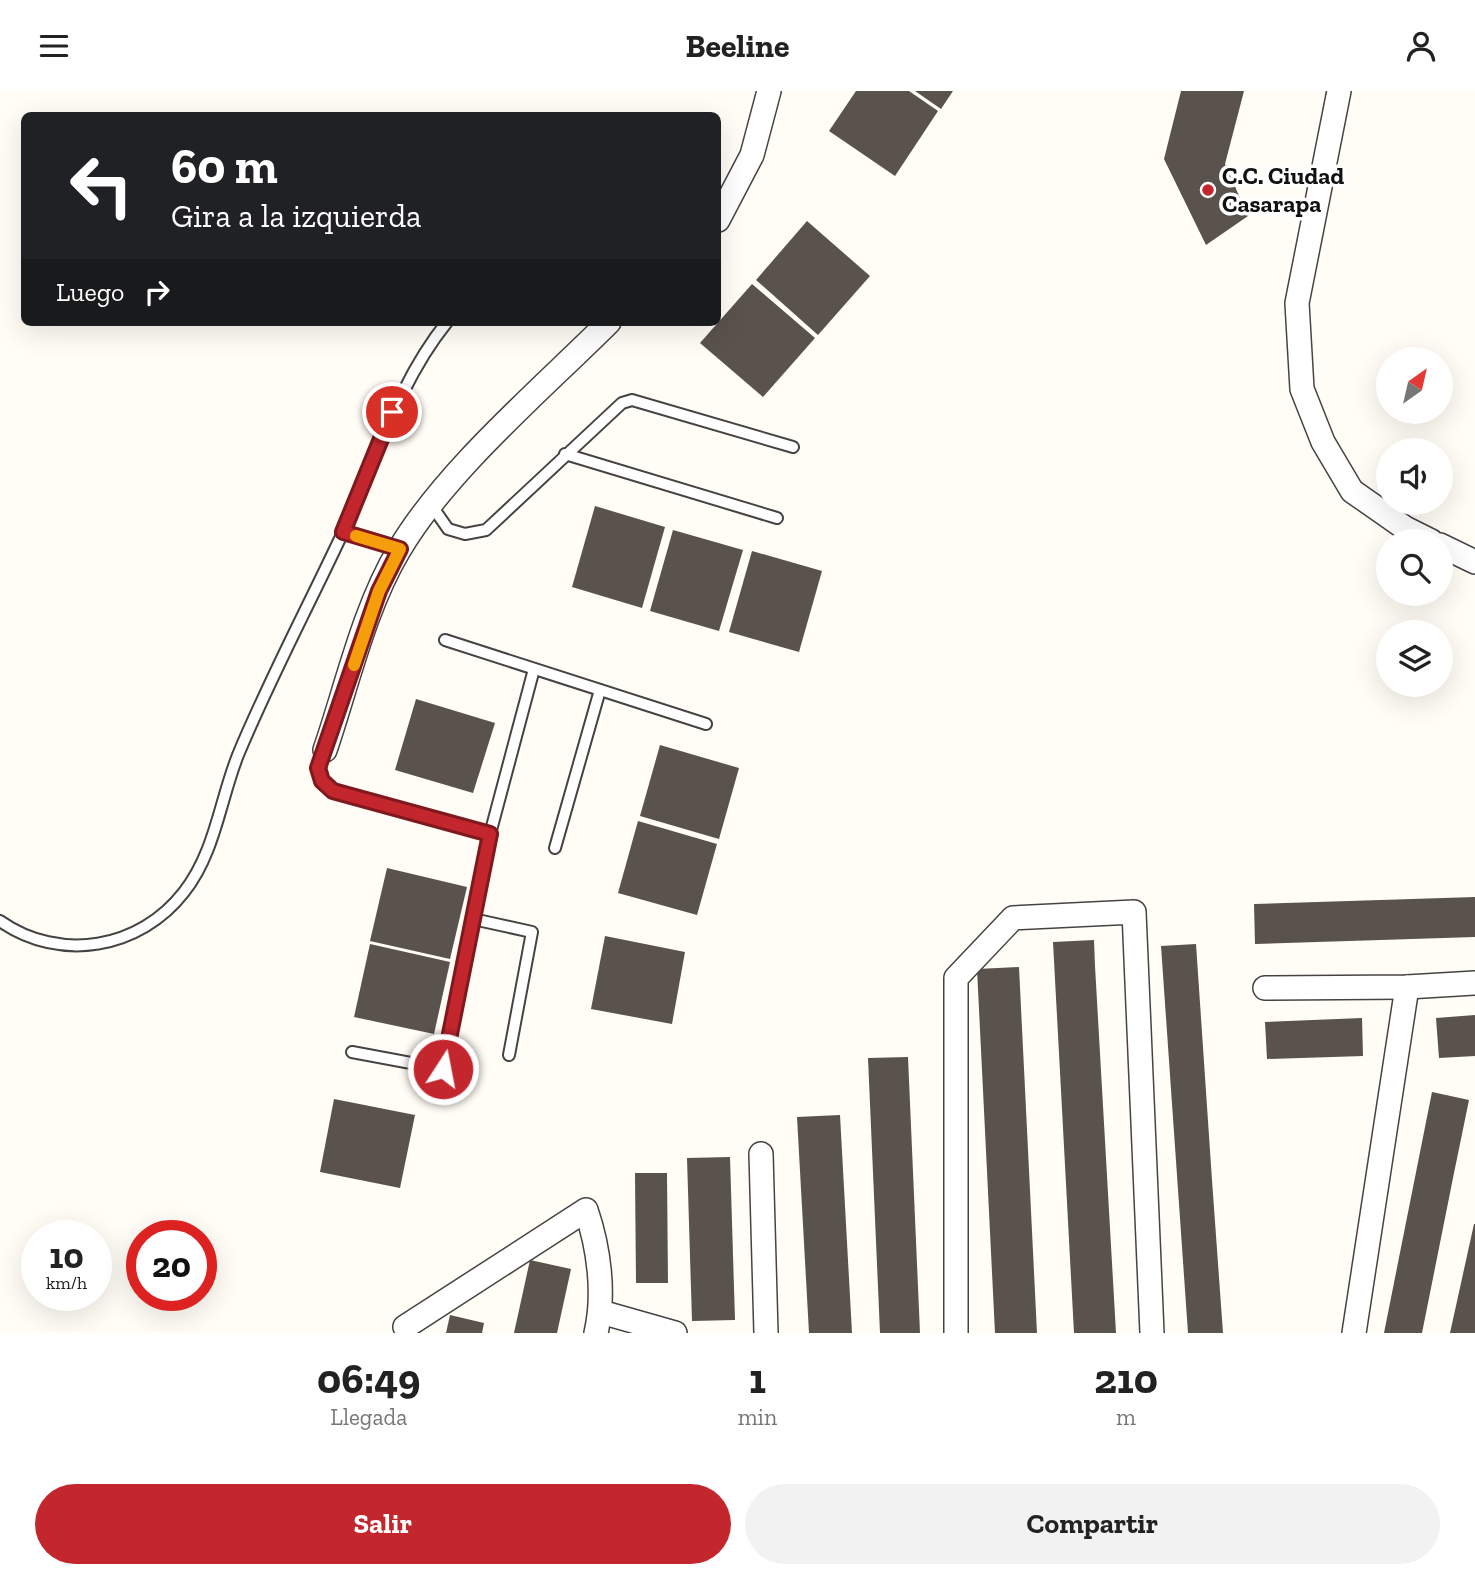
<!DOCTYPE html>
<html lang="es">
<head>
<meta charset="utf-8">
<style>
  :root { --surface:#fff; --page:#f2f2f2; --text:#222; --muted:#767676; --accent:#c4262e }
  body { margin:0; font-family:"Zilla Slab",serif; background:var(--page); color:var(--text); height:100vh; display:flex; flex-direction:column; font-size:26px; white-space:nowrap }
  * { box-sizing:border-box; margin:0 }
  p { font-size:23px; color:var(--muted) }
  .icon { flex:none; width:38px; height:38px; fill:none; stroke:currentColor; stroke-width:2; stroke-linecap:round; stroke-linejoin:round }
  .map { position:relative; height:1242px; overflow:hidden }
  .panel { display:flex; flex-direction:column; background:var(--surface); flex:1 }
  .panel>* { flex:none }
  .banner { position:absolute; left:21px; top:21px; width:700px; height:214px; border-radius:10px; box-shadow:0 7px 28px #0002; background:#202124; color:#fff; overflow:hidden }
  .needle { width:46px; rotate:34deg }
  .buttons { position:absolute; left:1376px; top:256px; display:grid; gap:14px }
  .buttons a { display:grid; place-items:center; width:77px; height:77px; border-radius:50%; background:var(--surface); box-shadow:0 7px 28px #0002; font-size:35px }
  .speed { position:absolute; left:21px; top:1129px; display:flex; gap:14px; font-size:35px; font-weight:700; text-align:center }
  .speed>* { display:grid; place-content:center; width:91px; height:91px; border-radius:50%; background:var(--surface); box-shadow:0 7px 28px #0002; line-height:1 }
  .speed small { font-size:18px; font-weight:400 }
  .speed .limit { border:10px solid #d22; background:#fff; color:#111 }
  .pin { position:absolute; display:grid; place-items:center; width:60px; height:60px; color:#fff; margin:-30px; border:4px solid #fff; border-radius:50%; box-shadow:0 2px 7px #0007 }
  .me { position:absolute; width:77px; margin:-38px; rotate:11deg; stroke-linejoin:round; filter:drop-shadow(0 0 5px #0008) }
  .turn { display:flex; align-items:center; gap:24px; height:147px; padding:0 35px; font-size:32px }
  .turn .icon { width:91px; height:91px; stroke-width:2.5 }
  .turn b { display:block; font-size:49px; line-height:60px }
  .then { display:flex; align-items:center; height:66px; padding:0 35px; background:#0003; gap:14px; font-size:26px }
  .eta { display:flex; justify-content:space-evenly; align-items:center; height:119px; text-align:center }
  .eta b { font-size:42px; font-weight:800; line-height:49px }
  .button { display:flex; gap:14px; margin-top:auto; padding:14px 35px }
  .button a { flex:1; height:80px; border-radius:42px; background:var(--accent); color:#fff; font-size:28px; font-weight:800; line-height:80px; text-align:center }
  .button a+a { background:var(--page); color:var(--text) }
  header { display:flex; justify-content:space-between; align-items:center; height:91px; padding:0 35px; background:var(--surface); font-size:32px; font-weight:800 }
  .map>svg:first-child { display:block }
  .building { fill:#5a524d }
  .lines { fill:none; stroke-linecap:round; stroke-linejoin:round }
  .lane-casing { stroke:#444; stroke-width:14 }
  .street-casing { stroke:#444; stroke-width:26 }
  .lane { stroke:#fff; stroke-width:10 }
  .street { stroke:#fff; stroke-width:23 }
  .route-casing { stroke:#7f191e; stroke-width:18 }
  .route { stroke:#c4262e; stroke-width:12 }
  .slow { stroke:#f59e0b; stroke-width:12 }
  .poi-dot { fill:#c4262e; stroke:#fff; stroke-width:2.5 }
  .labels { text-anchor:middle; stroke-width:7; stroke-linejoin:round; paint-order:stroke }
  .poi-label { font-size:24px; font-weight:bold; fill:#111; stroke:#fff; text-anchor:start }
</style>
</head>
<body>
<header><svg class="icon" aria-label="menu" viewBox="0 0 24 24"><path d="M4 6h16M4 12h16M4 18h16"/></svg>Beeline<svg class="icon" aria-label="person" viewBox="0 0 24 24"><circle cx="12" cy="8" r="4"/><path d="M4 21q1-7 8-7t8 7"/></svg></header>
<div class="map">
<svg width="1475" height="1242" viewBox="0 0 1475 1242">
  <rect width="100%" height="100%" fill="#fffdf5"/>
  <g class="building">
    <path d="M856 0H909L938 20 895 85 829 40Z"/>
    <path d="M915 0H953L941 18Z"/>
    <path d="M1181 0H1244L1225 73 1248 125 1206 154 1164 68Z"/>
    <path d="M807 130 870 185 818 244 756 189Z"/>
    <path d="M752 193 815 247 763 306 700 252Z"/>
    <path d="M595 415 665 436 642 517 572 496Z"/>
    <path d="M673 439 743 459 719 540 650 520Z"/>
    <path d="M752 460 822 480 799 561 729 541Z"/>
    <path d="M416 608 495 632 473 702 395 679Z"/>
    <path d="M660 654 739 677 719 748 640 725Z"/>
    <path d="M638 730 717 753 697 824 618 802Z"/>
    <path d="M387 777 467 796 450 868 370 850Z"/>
    <path d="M1475 806V846L1255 853 1254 813Z"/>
    <path d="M605 845 685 861 672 933 591 918Z"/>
    <path d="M1094 849 1095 875 1116 1242H1074L1060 981 1053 851Z"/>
    <path d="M370 853 450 871 434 943 354 926Z"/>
    <path d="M1196 853 1212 1089 1223 1242H1188L1161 855Z"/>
    <path d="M1019 876 1037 1242H995L977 878Z"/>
    <path d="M1475 924V965L1439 967 1436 927Z"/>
    <path d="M1362 927 1363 965 1267 968 1265 931Z"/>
    <path d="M908 966 920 1242H880L868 967Z"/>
    <path d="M1432 1001 1469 1009 1454 1082 1422 1242H1384Z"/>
    <path d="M334 1008 415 1024 400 1097 320 1081Z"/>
    <path d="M840 1024 852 1242H809L797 1026Z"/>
    <path d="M730 1066 735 1229 692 1230 687 1067Z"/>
    <path d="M635 1082H667L668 1192H636Z"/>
    <path d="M1475 1133V1242H1450L1474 1133Z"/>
    <path d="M530 1169 571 1178 557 1242H514Z"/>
    <path d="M450 1224 484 1232 482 1242H446Z"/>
  </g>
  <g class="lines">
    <defs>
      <g id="lane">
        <path d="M565 363 777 427"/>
        <path d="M432 415 448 438 465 443 486 439 622 312 632 309 793 356"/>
        <path d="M343 441 399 458"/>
        <path d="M445 549 706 633"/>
        <path d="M325 659C318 678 317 686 333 700L490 743"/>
        <path d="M555 757 600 599"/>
        <path d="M473 828 532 841 509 964"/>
        <path d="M0 830C60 872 140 858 184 801 215 762 220 709 238 664 270 587 309 514 344 439 377 368 397 293 447 231"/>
        <path d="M352 961 443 978 490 743 534 578"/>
      </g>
      <g id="street">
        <path d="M1339 0 1297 212 1302 298 1323 351 1352 400 1405 437 1431 450"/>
        <path d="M718 129 752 64 769 0"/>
        <path d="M1440 454 1475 471"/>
        <path d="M325 659C347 595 364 517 399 459 446 379 543 297 609 231"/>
        <path d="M1265 897 1407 896 1475 892"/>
        <path d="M761 1063 766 1242"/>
        <path d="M601 1221 675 1242"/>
        <path d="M405 1236 586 1119C599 1157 605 1203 596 1242"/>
        <path d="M956 1242V887L1013 827 1134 821 1152 1242"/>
        <path d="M1354 1242 1407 896"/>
      </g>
    </defs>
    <use href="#lane" class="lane-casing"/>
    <use href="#street" class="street-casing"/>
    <use href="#lane" class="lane"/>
    <use href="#street" class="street"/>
  </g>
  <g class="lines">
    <defs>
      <path id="route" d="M392 321 343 441 400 458 379 500 318 677 322 690 333 700 490 743 443 978"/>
    </defs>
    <use href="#route" class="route-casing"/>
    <use href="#route" class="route"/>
    <path class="slow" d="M354 574 379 500 400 458 356 445"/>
  </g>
  <circle class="poi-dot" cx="1208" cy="99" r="7"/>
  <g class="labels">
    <g class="poi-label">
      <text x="1222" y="93">C.C. Ciudad<tspan x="1222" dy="28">Casarapa</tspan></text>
    </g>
  </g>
</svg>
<div class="buttons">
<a><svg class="needle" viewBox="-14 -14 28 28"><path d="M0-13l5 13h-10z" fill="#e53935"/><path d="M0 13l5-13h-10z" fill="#767676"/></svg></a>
<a><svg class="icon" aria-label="sound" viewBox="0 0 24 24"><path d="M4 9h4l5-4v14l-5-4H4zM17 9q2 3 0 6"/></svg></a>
<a><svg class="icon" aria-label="search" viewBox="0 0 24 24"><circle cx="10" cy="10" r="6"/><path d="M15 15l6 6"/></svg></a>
<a><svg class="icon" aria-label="layers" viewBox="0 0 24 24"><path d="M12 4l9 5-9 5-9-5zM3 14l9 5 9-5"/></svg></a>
</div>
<div class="speed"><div>10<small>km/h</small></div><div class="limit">20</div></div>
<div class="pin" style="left:392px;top:321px;background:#d93025"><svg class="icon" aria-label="arrive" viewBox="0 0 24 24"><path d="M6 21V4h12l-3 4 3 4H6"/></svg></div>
<svg class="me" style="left:443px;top:978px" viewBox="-20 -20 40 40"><circle r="17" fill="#c4262e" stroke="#fff" stroke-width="3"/><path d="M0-11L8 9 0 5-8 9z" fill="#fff"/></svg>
<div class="banner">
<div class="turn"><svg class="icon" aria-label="left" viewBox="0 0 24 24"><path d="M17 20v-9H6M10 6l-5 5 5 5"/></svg><div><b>60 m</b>Gira a la izquierda</div></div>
<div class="then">Luego<svg class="icon" aria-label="right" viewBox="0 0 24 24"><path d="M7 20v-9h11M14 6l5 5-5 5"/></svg></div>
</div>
</div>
<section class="panel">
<div class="eta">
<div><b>06:49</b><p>Llegada</p></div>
<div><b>1</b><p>min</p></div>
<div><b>210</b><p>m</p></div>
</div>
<div class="button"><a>Salir</a><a>Compartir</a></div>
</section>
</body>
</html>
